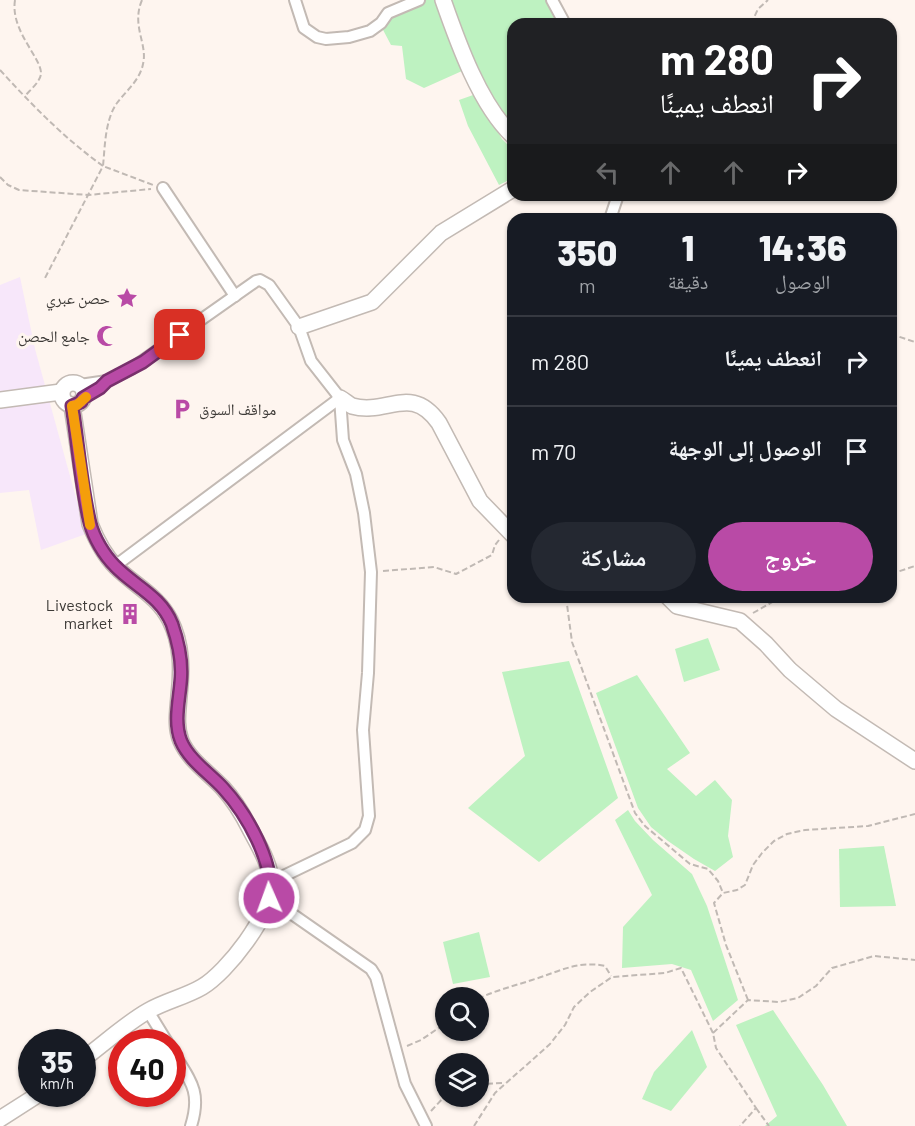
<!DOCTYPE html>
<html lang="ar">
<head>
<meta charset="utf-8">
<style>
  :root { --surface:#171b24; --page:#242831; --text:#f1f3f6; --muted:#9ea1a6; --line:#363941; --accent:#b94aa6 }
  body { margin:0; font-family:Barlow,"Noto Naskh Arabic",sans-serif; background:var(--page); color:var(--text); direction:rtl; height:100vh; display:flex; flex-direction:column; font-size:22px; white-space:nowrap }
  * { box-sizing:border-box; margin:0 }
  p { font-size:20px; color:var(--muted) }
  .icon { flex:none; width:33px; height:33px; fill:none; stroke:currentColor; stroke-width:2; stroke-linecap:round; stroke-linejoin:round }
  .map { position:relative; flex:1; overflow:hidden; direction:ltr }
  .side { position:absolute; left:507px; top:213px; width:390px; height:390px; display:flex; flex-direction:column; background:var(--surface); border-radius:18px; box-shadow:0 2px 4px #0004; direction:rtl }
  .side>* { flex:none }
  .banner { position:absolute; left:507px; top:18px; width:390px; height:183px; border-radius:18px; box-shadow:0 2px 4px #0004; direction:rtl; background:#202124; color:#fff; overflow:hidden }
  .fabs { position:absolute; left:435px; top:987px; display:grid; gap:12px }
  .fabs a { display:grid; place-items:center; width:54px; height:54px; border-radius:50%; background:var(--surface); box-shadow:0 2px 4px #0004; font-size:30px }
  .speed { position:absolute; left:18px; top:1029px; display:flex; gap:12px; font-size:30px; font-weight:700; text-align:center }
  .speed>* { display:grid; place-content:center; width:78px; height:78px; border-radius:50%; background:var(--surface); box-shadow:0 2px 4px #0004; line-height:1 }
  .speed small { font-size:15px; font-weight:400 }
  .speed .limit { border:9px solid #d22; background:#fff; color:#111 }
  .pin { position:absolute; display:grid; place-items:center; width:51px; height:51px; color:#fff; margin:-26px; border-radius:12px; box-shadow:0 3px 9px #0006 }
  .me { position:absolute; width:66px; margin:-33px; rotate:358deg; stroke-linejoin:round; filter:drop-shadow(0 0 4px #0008) }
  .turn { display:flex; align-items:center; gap:21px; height:126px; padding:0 24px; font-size:27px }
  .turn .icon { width:78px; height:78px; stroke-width:2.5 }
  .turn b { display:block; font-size:42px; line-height:51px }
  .lanes { display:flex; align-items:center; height:57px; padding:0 24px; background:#0003; justify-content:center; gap:30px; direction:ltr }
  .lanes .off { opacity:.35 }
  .eta { display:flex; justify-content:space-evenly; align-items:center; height:102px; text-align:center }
  .eta b { font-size:36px; font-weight:800; line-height:42px }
  .cta { display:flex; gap:12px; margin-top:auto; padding:12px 24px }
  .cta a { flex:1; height:69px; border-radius:36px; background:var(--accent); color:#fff; font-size:24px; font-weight:800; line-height:69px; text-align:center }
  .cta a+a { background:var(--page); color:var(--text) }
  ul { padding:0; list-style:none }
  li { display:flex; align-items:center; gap:18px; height:90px; padding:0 24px; border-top:2px solid var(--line) }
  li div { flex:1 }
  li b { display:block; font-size:22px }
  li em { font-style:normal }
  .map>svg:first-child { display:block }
  .commercial { fill:#f7e7fa }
  .green { fill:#bef2c1 }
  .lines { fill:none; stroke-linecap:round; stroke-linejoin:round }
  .street-casing { stroke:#c3bab4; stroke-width:14 }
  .secondary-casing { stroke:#c3bab4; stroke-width:18 }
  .path { stroke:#c0b9b4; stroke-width:2; stroke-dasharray:6 3; stroke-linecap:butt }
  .street { stroke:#fff; stroke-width:10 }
  .secondary { stroke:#fff; stroke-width:15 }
  .route-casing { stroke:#78306c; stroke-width:15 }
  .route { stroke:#b94aa6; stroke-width:10 }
  .slow { stroke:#f59e0b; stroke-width:10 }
  .labels { text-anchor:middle; stroke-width:6; stroke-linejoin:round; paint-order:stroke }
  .poi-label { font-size:16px; fill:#3d3a37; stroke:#fef5ef; text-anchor:end }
</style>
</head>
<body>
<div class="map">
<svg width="915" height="1126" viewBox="0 0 915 1126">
  <rect width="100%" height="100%" fill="#fef5ef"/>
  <path class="commercial" d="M20 277 35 349 86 534 41 550 29 490 0 493V285Z"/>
  <g class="green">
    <path d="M419 0H437L462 71 424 88 406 79 402 46 391 45 381 26 391 18 400 4Z"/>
    <path d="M449 0H547L560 24H513V127C485 99 462 38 449 0Z"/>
    <path d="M476 94 502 139 513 150V178L499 185 468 126 459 100Z"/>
    <path d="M708 638 720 670 684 682 675 649Z"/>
    <path d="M569 661 618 798 539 862 468 808 525 756 502 672Z"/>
    <path d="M637 675 690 753 667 769 696 796 715 780 732 800 728 836 733 857 715 871 694 859 668 841 651 827 638 808 596 693Z"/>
    <path d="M628 810 635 821 653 840 692 874 707 906 738 1000 713 1021 691 970 672 964 622 968 623 927 652 895 615 820Z"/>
    <path d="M884 846 896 906 840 907 839 849Z"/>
    <path d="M479 932 490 977 453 984 443 942Z"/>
    <path d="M773 1010 823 1085 847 1126H765L777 1116 736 1025Z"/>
    <path d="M692 1030 707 1067 671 1111 642 1099 654 1072Z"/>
  </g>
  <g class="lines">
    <defs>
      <g id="street">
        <path d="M295 0 304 28 317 37 326 39 349 37 370 31 381 23 388 13 419 0"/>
        <path d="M552 0 565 24"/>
        <path d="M163 188 235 296"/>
        <path d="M610 219 618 195"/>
        <path d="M80 385 107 381 131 369 256 281 260 280 269 285 299 327 311 361 340 398 115 566"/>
        <path d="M83 398 100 388 107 381"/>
        <path d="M271 882 352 843 365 830 369 816 363 730 368 673 371 572 364 513 356 474 343 440 340 398"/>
        <path d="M269 898 371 969 376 977 405 1084 426 1126"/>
        <path d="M148 1011 167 1042"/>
        <path d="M172 1051C190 1080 202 1091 191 1126"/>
      </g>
      <g id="secondary">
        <path d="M443 0C458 43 480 105 513 136"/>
        <path d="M299 327 372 302 441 233 513 189"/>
        <circle cx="73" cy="394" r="11"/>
        <path d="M340 398C344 400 348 404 352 406 387 416 411 383 439 423L480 501 513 535"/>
        <path d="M0 400 61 392"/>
        <path d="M72 406 90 524C96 539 104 555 116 567 134 585 158 596 170 620 182 644 182 670 179 696 178 711 175 726 181 741 189 760 209 773 223 788 234 800 243 815 250 829 259 846 271 865 271 884 272 915 227 972 202 987 185 997 165 1001 148 1011 125 1024 104 1044 82 1060"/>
        <path d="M668 597 677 606 740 621 766 644 790 670 836 709 915 761"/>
        <path d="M0 1119 39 1094"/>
      </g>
    </defs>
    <use href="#street" class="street-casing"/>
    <use href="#secondary" class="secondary-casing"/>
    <g class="path">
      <path d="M15 0C10 31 42 58 41 74 40 82 30 90 25 96"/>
      <path d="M142 0C131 26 148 44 143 64 140 80 126 91 117 103 105 120 105 146 103 166L153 185"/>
      <path d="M751 24 758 9 768 0"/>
      <path d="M0 70C32 105 64 138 103 166L45 278"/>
      <path d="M0 177 8 185 19 190 88 195 151 189"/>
      <path d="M891 334 915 342"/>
      <path d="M383 571 434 567 456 574 492 555 495 545 499 540"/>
      <path d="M891 574 915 566"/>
      <path d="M566 597 572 642 635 813 645 826 690 864 708 869 718 881 723 893"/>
      <path d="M753 613 774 601 787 599 794 602 807 597"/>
      <path d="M478 999C496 990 514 986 532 980 558 972 578 960 605 966L611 976"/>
      <path d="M748 1000 726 945 714 903 723 893 737 890 745 885 753 865 762 853 774 841 787 834 805 830 868 826 915 814"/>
      <path d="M713 1033 748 1000 779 1002 798 998 816 986 832 968 874 956 915 960"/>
      <path d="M407 1046 421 1040 446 1023"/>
      <path d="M478 1084 505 1083"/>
      <path d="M756 1108 769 1126"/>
      <path d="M431 1111 446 1095"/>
      <path d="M474 1126 495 1093 550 1044 565 1025 574 1007 590 992 612 977 665 973 681 968 713 1033 716 1048 756 1108 740 1126"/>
    </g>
    <use href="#street" class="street"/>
    <use href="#secondary" class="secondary"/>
  </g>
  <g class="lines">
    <defs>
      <path id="route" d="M180 335 143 362 107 381 100 388 83 398 81 402 72 406C78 443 81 487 90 523 94 538 104 555 115 566 134 586 161 596 172 624 178 641 182 658 181 677 180 698 173 721 181 741 189 760 209 773 223 788 246 813 276 864 269 898"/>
    </defs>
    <use href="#route" class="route-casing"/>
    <use href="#route" class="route"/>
    <path class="slow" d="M86 397 77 405 72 406 90 525"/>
  </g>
  <defs>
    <symbol id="sight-bare" viewBox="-9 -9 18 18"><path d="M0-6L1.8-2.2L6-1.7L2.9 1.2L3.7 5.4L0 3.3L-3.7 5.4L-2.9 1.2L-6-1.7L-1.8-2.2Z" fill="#b94aa6" stroke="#fef5ef" stroke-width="2.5" paint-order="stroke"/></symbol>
    <symbol id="mosque-bare" viewBox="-9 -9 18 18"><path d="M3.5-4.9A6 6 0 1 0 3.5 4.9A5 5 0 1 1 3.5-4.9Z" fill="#b94aa6" stroke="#fef5ef" stroke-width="2.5" paint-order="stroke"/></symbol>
    <symbol id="parking-bare" viewBox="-9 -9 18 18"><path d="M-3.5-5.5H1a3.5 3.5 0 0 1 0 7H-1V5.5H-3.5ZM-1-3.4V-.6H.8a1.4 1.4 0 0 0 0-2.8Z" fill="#b94aa6" stroke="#fef5ef" stroke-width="2.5" paint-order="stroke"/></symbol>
    <symbol id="building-bare" viewBox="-9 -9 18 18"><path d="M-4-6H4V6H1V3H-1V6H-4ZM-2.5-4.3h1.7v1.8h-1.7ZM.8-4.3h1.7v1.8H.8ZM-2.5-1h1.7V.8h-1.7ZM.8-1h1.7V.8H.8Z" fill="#b94aa6" stroke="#fef5ef" stroke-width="2.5" paint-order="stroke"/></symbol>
  </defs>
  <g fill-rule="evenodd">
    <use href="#sight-bare" x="112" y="283" width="30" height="30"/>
    <use href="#mosque-bare" x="92" y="321" width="30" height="30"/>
    <use href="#parking-bare" x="167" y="394" width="30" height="30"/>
    <use href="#building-bare" x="115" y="599" width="30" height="30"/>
  </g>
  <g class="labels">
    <g class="poi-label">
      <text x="110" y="304">حصن عبري</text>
      <text x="90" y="342">جامع الحصن</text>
      <text x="199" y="415" text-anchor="start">مواقف السوق</text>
      <text x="113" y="611">Livestock<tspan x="113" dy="18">market</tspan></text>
    </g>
  </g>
</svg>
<div class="fabs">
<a><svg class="icon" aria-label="search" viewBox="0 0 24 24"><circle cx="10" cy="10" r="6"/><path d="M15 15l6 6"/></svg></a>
<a><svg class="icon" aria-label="layers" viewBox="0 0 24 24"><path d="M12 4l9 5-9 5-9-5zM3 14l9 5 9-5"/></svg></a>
</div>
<div class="speed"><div>35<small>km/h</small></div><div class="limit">40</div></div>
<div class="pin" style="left:180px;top:335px;background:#d93025"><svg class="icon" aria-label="arrive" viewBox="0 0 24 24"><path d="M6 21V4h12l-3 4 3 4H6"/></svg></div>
<svg class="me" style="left:269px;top:898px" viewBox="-20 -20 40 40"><circle r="17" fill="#b94aa6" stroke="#fff" stroke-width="3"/><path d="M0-11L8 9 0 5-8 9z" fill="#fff"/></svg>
<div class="banner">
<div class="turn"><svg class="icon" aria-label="right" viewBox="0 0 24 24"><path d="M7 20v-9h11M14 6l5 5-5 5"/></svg><div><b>280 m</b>انعطف يمينًا</div></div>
<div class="lanes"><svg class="icon off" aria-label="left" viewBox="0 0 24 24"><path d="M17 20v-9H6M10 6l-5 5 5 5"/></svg><svg class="icon off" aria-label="ahead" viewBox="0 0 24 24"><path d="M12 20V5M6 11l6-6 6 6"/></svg><svg class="icon off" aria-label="ahead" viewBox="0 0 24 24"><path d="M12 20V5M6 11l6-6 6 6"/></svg><svg class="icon" aria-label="right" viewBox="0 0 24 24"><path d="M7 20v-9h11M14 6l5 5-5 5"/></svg></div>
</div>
<section class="side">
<div class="eta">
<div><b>14:36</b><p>الوصول</p></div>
<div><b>1</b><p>دقيقة</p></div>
<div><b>350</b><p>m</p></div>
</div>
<ul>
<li><svg class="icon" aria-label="right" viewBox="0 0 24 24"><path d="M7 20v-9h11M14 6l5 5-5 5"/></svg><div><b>انعطف يمينًا</b></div><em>280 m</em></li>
<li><svg class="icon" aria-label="arrive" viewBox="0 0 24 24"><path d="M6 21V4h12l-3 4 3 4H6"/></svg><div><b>الوصول إلى الوجهة</b></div><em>70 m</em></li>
</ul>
<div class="cta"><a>خروج</a><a>مشاركة</a></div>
</section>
</div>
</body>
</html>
